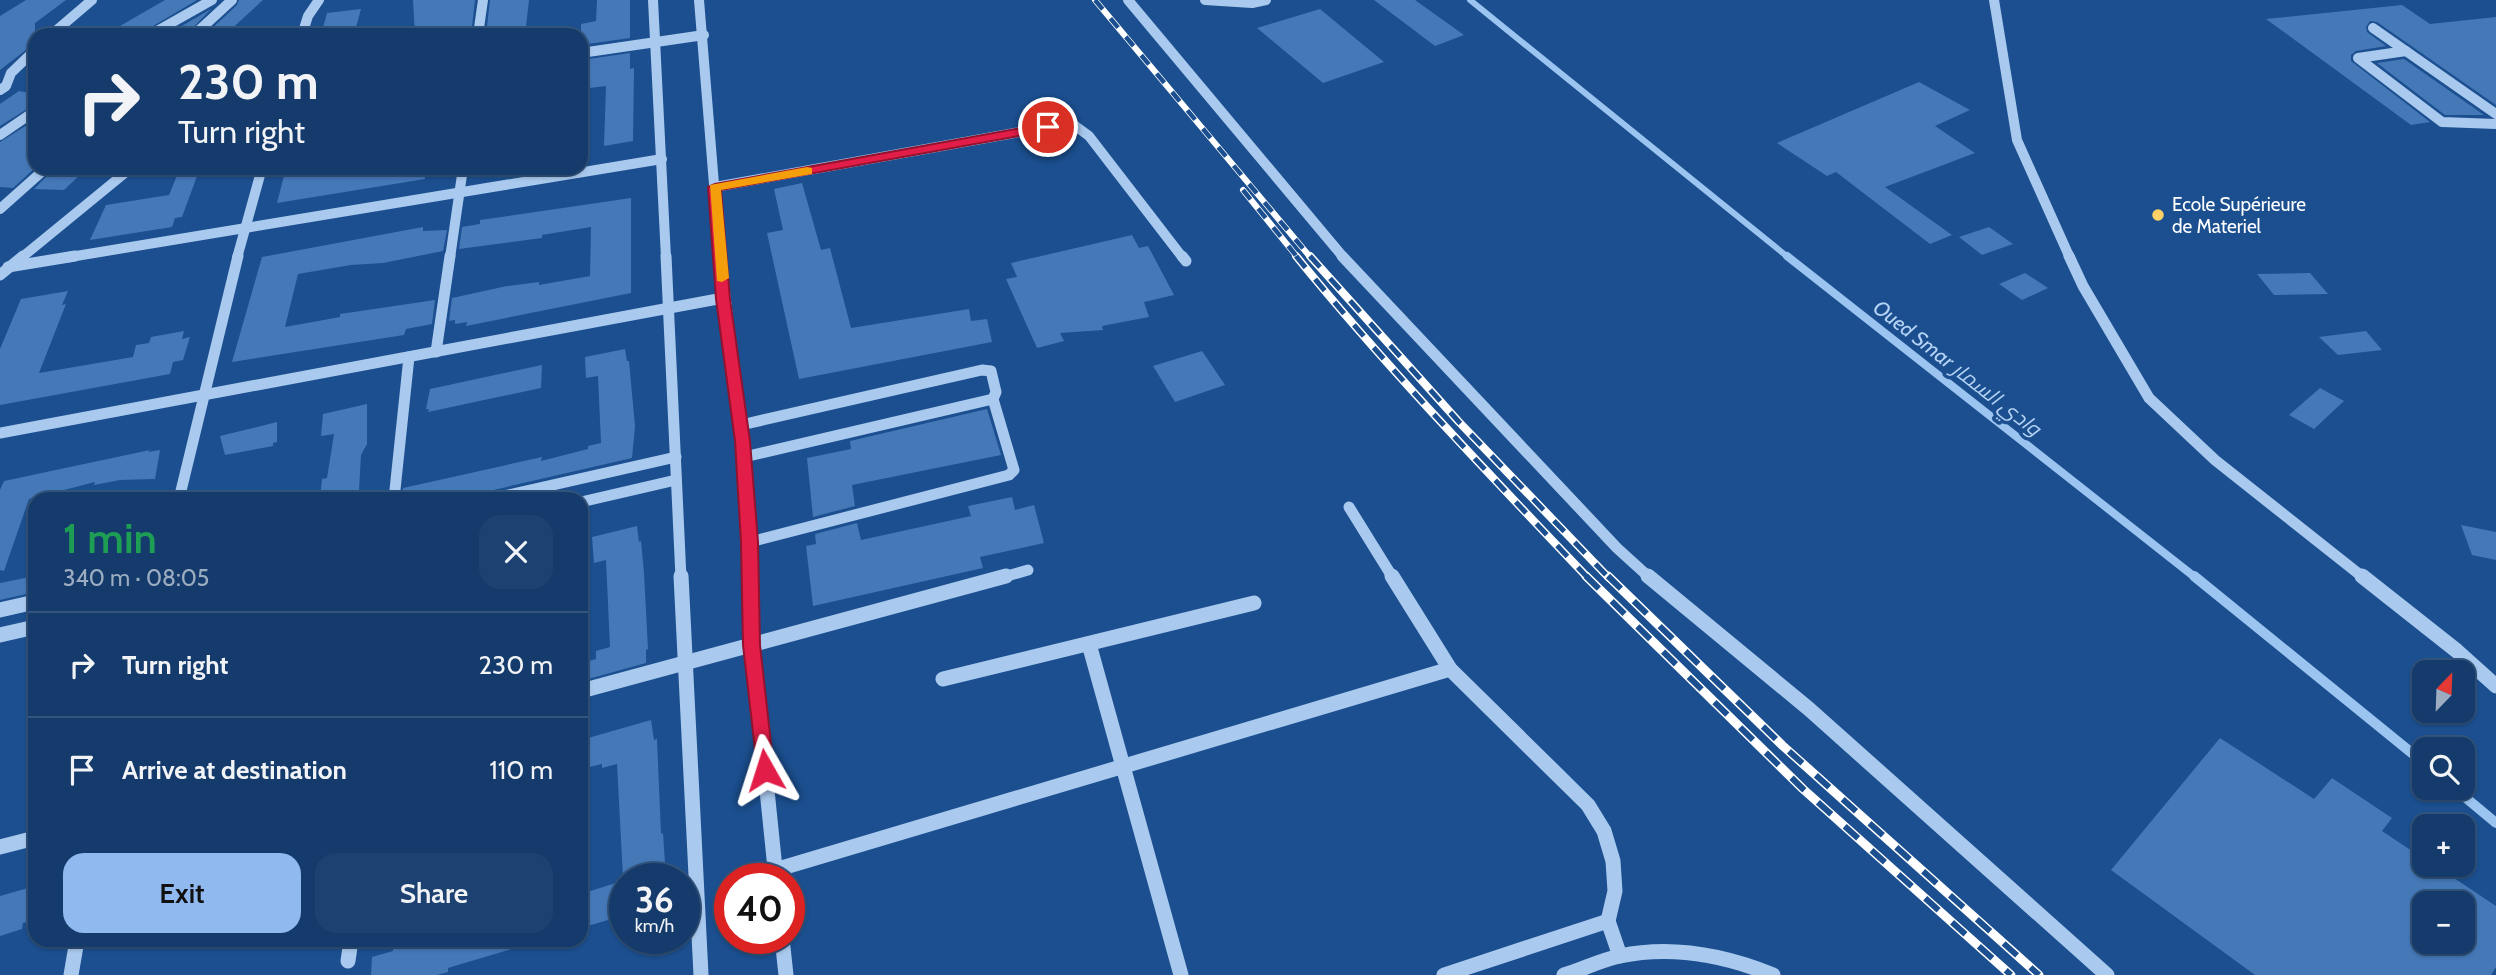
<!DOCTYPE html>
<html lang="en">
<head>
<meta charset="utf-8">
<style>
  :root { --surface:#143b6b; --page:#1d4271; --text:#f1f3f6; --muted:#9dadc1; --line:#33557e; --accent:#90b9f0 }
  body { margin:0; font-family:Cabin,Cairo,sans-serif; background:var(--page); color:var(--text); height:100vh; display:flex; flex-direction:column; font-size:26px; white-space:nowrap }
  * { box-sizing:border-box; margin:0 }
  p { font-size:23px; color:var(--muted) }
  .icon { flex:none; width:38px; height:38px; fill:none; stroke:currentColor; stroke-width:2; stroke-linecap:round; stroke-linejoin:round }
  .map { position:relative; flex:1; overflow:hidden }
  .panel { position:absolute; left:28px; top:492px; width:560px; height:455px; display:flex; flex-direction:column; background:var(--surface); border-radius:21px; box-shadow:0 2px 5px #0004,0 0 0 2px var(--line) }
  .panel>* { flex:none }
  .hud { position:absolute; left:28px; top:28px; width:560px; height:147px; border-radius:21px; box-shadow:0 2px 5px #0004,0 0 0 2px var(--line); background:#143b6b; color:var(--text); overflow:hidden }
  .needle { width:46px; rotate:23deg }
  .fabs { position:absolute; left:2412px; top:660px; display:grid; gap:14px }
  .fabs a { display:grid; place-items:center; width:63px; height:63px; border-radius:14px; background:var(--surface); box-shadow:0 2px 5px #0004,0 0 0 2px var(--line); font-size:35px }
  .speed { position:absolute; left:609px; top:863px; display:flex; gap:14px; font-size:35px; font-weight:700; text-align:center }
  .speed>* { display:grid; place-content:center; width:91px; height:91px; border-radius:50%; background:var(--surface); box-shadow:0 2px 5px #0004,0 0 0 2px var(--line); line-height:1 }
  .speed small { font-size:18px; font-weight:400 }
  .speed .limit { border:10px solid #d22; background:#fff; color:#111 }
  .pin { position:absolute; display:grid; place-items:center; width:60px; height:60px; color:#fff; margin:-30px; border:4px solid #fff; border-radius:50%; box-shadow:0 2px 7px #0007 }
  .me { position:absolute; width:77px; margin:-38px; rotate:354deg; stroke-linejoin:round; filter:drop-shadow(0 0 5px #0008) }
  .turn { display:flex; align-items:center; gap:24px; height:147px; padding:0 35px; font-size:32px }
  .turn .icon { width:91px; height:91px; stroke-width:2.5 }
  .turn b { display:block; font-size:49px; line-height:60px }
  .round { display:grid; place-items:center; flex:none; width:74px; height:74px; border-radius:21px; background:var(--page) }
  .overview { display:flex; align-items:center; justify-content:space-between; height:119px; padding:0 35px }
  h1 { font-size:42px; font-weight:600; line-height:52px; color:#1e9e55 }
  .primary-button { display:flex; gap:14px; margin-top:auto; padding:14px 35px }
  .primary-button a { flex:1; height:80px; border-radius:21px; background:var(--accent); color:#111; font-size:28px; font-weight:600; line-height:80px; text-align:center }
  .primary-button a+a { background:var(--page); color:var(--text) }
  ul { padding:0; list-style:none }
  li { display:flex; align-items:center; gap:21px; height:105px; padding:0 35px; border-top:2px solid var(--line) }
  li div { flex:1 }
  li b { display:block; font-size:26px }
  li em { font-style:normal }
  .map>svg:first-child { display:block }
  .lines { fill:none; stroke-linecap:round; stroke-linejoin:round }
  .stream-far2 { stroke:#9cc4f0; stroke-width:6 }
  .stream-far1 { stroke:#9cc4f0; stroke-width:8 }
  .stream { stroke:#9cc4f0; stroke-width:10 }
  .building { fill:#4478b7; fill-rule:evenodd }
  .minor-far2 { stroke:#a9c9ee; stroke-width:10 }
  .minor-far1 { stroke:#a9c9ee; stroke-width:11 }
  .minor { stroke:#a9c9ee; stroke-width:15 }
  .rail-far2-casing { stroke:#fff; stroke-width:6 }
  .rail-far1-casing { stroke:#fff; stroke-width:8 }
  .rail-casing { stroke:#fff; stroke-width:9 }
  .rail-far2 { stroke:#1b4f8f; stroke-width:4.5; stroke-dasharray:12; stroke-linecap:butt }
  .rail-far1 { stroke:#1b4f8f; stroke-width:5; stroke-dasharray:15; stroke-linecap:butt }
  .rail { stroke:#1b4f8f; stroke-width:6; stroke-dasharray:18; stroke-linecap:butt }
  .route { fill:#e11d48; stroke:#92132f; stroke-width:2 }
  .slow { fill:#f59e0b }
  .poi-dot { fill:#ffd166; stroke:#1b4f8f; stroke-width:2.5 }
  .labels { text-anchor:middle; stroke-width:7; stroke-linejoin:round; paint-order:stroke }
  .poi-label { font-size:19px; fill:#fff; stroke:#1b4f8f; text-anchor:start }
  .water-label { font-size:21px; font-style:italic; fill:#b5d3f5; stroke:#1b4f8f }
</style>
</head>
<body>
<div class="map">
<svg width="2496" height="975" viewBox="0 0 2496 975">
  <rect width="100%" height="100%" fill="#1b4f8f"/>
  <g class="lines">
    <path class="stream-far2" d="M1470 0 1789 258"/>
    <path class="stream-far1" d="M1787 256 2196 578"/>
    <g class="stream">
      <path d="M2194 576 2424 763"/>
      <path d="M2454 788 2496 823"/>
    </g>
  </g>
  <g class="building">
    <path d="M26 0H66L35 23V43L0 70V16Z"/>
    <path d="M165 0H197L143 32 120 26Z"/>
    <path d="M239 0H263L225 35H205L237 5Z"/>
    <path d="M413 0H475L471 35H415Z"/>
    <path d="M490 0H529L525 35H486Z"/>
    <path d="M597 0H630V38L581 45V24L596 21Z"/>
    <path d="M1374 0H1415L1464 35 1435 46Z"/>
    <path d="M2402 5 2430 24 2496 17V105L2377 22 2370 21 2366 27 2367 32 2386 46 2356 51 2351 55V61L2430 122 2411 125 2266 19Z"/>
    <path d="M211 9 187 34H168Z"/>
    <path d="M361 9 354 35H321L327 13Z"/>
    <path d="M1320 9 1384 62 1323 83 1257 28Z"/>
    <path d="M630 53V69L634 68 633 141 604 146 606 86 581 89V60Z"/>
    <path d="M2404 59 2484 115H2445L2377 63Z"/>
    <path d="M1919 82 1970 110 1935 126 1975 153 1885 187 1952 235 1930 244 1836 172 1827 176 1777 143Z"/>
    <path d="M19 91 35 94V104L0 126V104Z"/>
    <path d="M35 120V168L13 188 0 187V142Z"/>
    <path d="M180 168H200L182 217 175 218 172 227 90 240 106 205 169 195Z"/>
    <path d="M286 168H324L322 174 376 168H424L425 179 277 203Z"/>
    <path d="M53 170 84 171 64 190 34 189Z"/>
    <path d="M802 183 821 250 830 248 851 328 969 309 971 321 987 319 992 342 799 379 767 233 783 230 774 189Z"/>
    <path d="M631 198V293L466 326 467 322 455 324V320L449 321 452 298 507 286 539 282V285L590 276 591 227 542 235V238L459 249 462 227 480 224V220Z"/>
    <path d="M423 227V231L447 230 443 251 383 263 351 265 298 274 285 327 340 317V314L435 300 432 324 406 329 404 335 232 362 262 257Z"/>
    <path d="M1989 227 2013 244 1982 255 1959 237Z"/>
    <path d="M1132 235 1139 248 1148 246 1174 295 1144 302 1149 317 1102 326 1103 330 1060 333 1064 341 1037 348 1006 279 1017 277 1011 263Z"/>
    <path d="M2025 273 2048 288 2022 300 1999 284Z"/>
    <path d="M2310 273 2328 294 2274 295 2257 274Z"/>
    <path d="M68 291 62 305 66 304 39 373 133 357 136 345 149 343 151 337 184 331 182 339 190 337 183 360 173 362 170 374 0 405V349L21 299Z"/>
    <path d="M2366 331 2382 350 2338 355 2319 337Z"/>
    <path d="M625 349 627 361H629L635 426 632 458 489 491 483 496 473 499H402L403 488 542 457 541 461 588 449V446L601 443 598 376 586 378 585 357Z"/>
    <path d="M1202 351 1225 385 1175 402 1153 366Z"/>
    <path d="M542 365 541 388 428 412 429 409H426L430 389Z"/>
    <path d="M2320 388 2344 401 2314 429 2289 415Z"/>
    <path d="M367 404V444L361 455 359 490 354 491V499H320L322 479 327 478 334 434 321 436 323 414Z"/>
    <path d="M987 409 1001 455 852 485 855 506 813 517 807 458 851 449 850 441Z"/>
    <path d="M277 422V442L273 443V446L225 455 220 436Z"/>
    <path d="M150 450 148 452 160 450 155 479 120 480 94 485 95 482 29 499 4 571 0 570V490L4 481Z"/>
    <path d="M1012 497 1015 510 1034 505 1044 543 980 557 983 568 813 606 806 546 816 544 815 534 857 523 861 540 971 516 968 506Z"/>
    <path d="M2461 525 2496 532V560L2472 555Z"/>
    <path d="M637 526 639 542 641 541 644 573 648 649 646 650V663L581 681V663L596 659V651L610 647 606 560 594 563 592 537Z"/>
    <path d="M35 576V592L0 600V583Z"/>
    <path d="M651 720 654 740 657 739 661 834 663 833 666 878H623L617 764 602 768V764L581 769V740Z"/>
    <path d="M2220 738 2314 799 2332 778 2392 818 2382 831 2424 859V864H2433L2496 906V967L2491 975H2255L2111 870ZM2424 903H2462V942H2424Z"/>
    <path d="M625 880V915L581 928V894Z"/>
    <path d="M35 886V920L23 923 22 929 0 936V896Z"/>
    <path d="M408 940H524L525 945 448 968V972L437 975H371L372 957 393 951V944Z"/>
  </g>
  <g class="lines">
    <g class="minor-far2">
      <path d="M653 0 666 258"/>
      <path d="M699 0 720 258"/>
      <path d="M1128 0 1344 258"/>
      <path d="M1205 0 1252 3 1266 0"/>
      <path d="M1994 0 2017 140 2070 258"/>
      <path d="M2373 28 2496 114"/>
      <path d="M51 35 92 0"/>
      <path d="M150 35 212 0"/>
      <path d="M194 35 232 0"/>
      <path d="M302 35 308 16 319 0"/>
      <path d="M478 35 483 0"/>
      <path d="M2406 51 2358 58 2442 122 2496 124"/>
      <path d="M581 53 704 35"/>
      <path d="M0 90 6 86 11 73 35 50"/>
      <path d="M0 135 35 111"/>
      <path d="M715 187 1048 127 1074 125 1089 136 1183 258"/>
      <path d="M0 209 46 168"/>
      <path d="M21 258 131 168"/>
      <path d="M64 258 662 159"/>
      <path d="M237 258 262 168"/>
      <path d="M450 258 463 168"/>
    </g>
    <g class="minor-far1">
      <path d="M666 256 681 578"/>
      <path d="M720 256 741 425 751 578"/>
      <path d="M1182 256 1186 261"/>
      <path d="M1342 256 1617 548 1650 578"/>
      <path d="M2069 256 2083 286 2149 398 2215 460 2364 578"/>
      <path d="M8 267 75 256"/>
      <path d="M0 275 23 256"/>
      <path d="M436 352 450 256"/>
      <path d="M741 425 982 370 991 371 996 392 993 399 744 457"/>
      <path d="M0 433 723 298"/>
      <path d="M179 499 238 256"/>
      <path d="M394 499 409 357"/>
      <path d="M491 499 676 457"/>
      <path d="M581 502 676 480"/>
      <path d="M1349 507 1393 578"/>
      <path d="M750 542 1009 475 1014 470 993 399"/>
      <path d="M1000 578 1028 570"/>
    </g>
    <g class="minor">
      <path d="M681 576 701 975"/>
      <path d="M751 576 752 644 776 878"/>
      <path d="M1392 576 1450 669 1588 805 1604 831 1613 861 1615 891 1608 921 1620 956"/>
      <path d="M1648 576 1809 709 2107 975"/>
      <path d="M2362 576 2457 651 2496 686"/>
      <path d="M0 610 35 602"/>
      <path d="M0 635 35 627"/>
      <path d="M1089 644 1181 975"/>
      <path d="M943 679 1254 603"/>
      <path d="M581 691 1006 576"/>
      <path d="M0 847 35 838"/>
      <path d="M775 870 1450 669"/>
      <path d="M782 938 786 975"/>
      <path d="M348 961 351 940"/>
      <path d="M71 975 77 940"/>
      <path d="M1444 975 1608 921"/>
      <path d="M1564 975C1583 969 1601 960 1620 956 1673 945 1724 955 1773 975"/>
    </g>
    <defs>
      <g id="rail-far2">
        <path d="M1095 0 1311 258"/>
        <path d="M1243 190 1298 258"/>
      </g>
      <g id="rail-far1">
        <path d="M1296 256C1388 369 1488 473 1588 578"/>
        <path d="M1310 256 1459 422 1609 578"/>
      </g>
      <g id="rail">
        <path d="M1586 576 1803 789 2011 975"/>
        <path d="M1608 576 1783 746 2039 975"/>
      </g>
    </defs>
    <use href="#rail-far2" class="rail-far2-casing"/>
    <use href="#rail-far1" class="rail-far1-casing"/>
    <use href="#rail" class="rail-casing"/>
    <use href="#rail-far2" class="rail-far2"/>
    <use href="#rail-far1" class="rail-far1"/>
    <use href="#rail" class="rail"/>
  </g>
  <path class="route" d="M1048 123 1054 127 1052 130 721 190 730 299 750 441 758 542 760 645 774 770 771 776 765 778 758 776 743 645 741 542 735 441 716 299 708 187 715 184Z"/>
  <path class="slow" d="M807 167 812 168V174L721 190 729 278 722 282 717 281 710 185Z"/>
  <circle class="poi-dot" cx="2158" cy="215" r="7"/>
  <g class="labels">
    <g class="poi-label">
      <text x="2172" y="211">Ecole Supérieure<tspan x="2172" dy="22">de Materiel</tspan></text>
    </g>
    <g class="water-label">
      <text transform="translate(1957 368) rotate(38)" y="7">Oued Smar وادي السمار</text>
    </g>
  </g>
</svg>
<div class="fabs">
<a><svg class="needle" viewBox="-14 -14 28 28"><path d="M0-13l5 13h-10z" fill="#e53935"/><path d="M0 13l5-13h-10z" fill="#9dadc1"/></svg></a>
<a><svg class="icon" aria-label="search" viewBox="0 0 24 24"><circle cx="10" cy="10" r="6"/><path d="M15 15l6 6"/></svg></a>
<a>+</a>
<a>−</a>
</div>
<div class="speed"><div>36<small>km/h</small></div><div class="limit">40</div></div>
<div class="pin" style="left:1048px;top:127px;background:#d93025"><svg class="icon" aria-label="arrive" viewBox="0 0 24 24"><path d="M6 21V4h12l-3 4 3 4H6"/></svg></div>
<svg class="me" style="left:765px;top:770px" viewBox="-20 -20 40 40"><path d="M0-17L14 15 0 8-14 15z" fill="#e11d48" stroke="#fff" stroke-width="4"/></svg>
<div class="hud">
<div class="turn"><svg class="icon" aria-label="right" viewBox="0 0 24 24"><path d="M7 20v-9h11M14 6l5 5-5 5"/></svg><div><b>230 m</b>Turn right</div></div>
</div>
<section class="panel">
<div class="overview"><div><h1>1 min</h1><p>340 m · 08:05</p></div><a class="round"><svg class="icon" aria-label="close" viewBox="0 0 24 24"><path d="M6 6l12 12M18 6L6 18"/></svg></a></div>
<ul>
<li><svg class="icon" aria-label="right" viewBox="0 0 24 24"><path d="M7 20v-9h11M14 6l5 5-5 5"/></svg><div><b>Turn right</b></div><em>230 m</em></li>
<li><svg class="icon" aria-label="arrive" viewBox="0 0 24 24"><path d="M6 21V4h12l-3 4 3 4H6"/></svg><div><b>Arrive at destination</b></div><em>110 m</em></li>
</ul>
<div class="primary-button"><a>Exit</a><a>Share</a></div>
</section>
</div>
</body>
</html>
